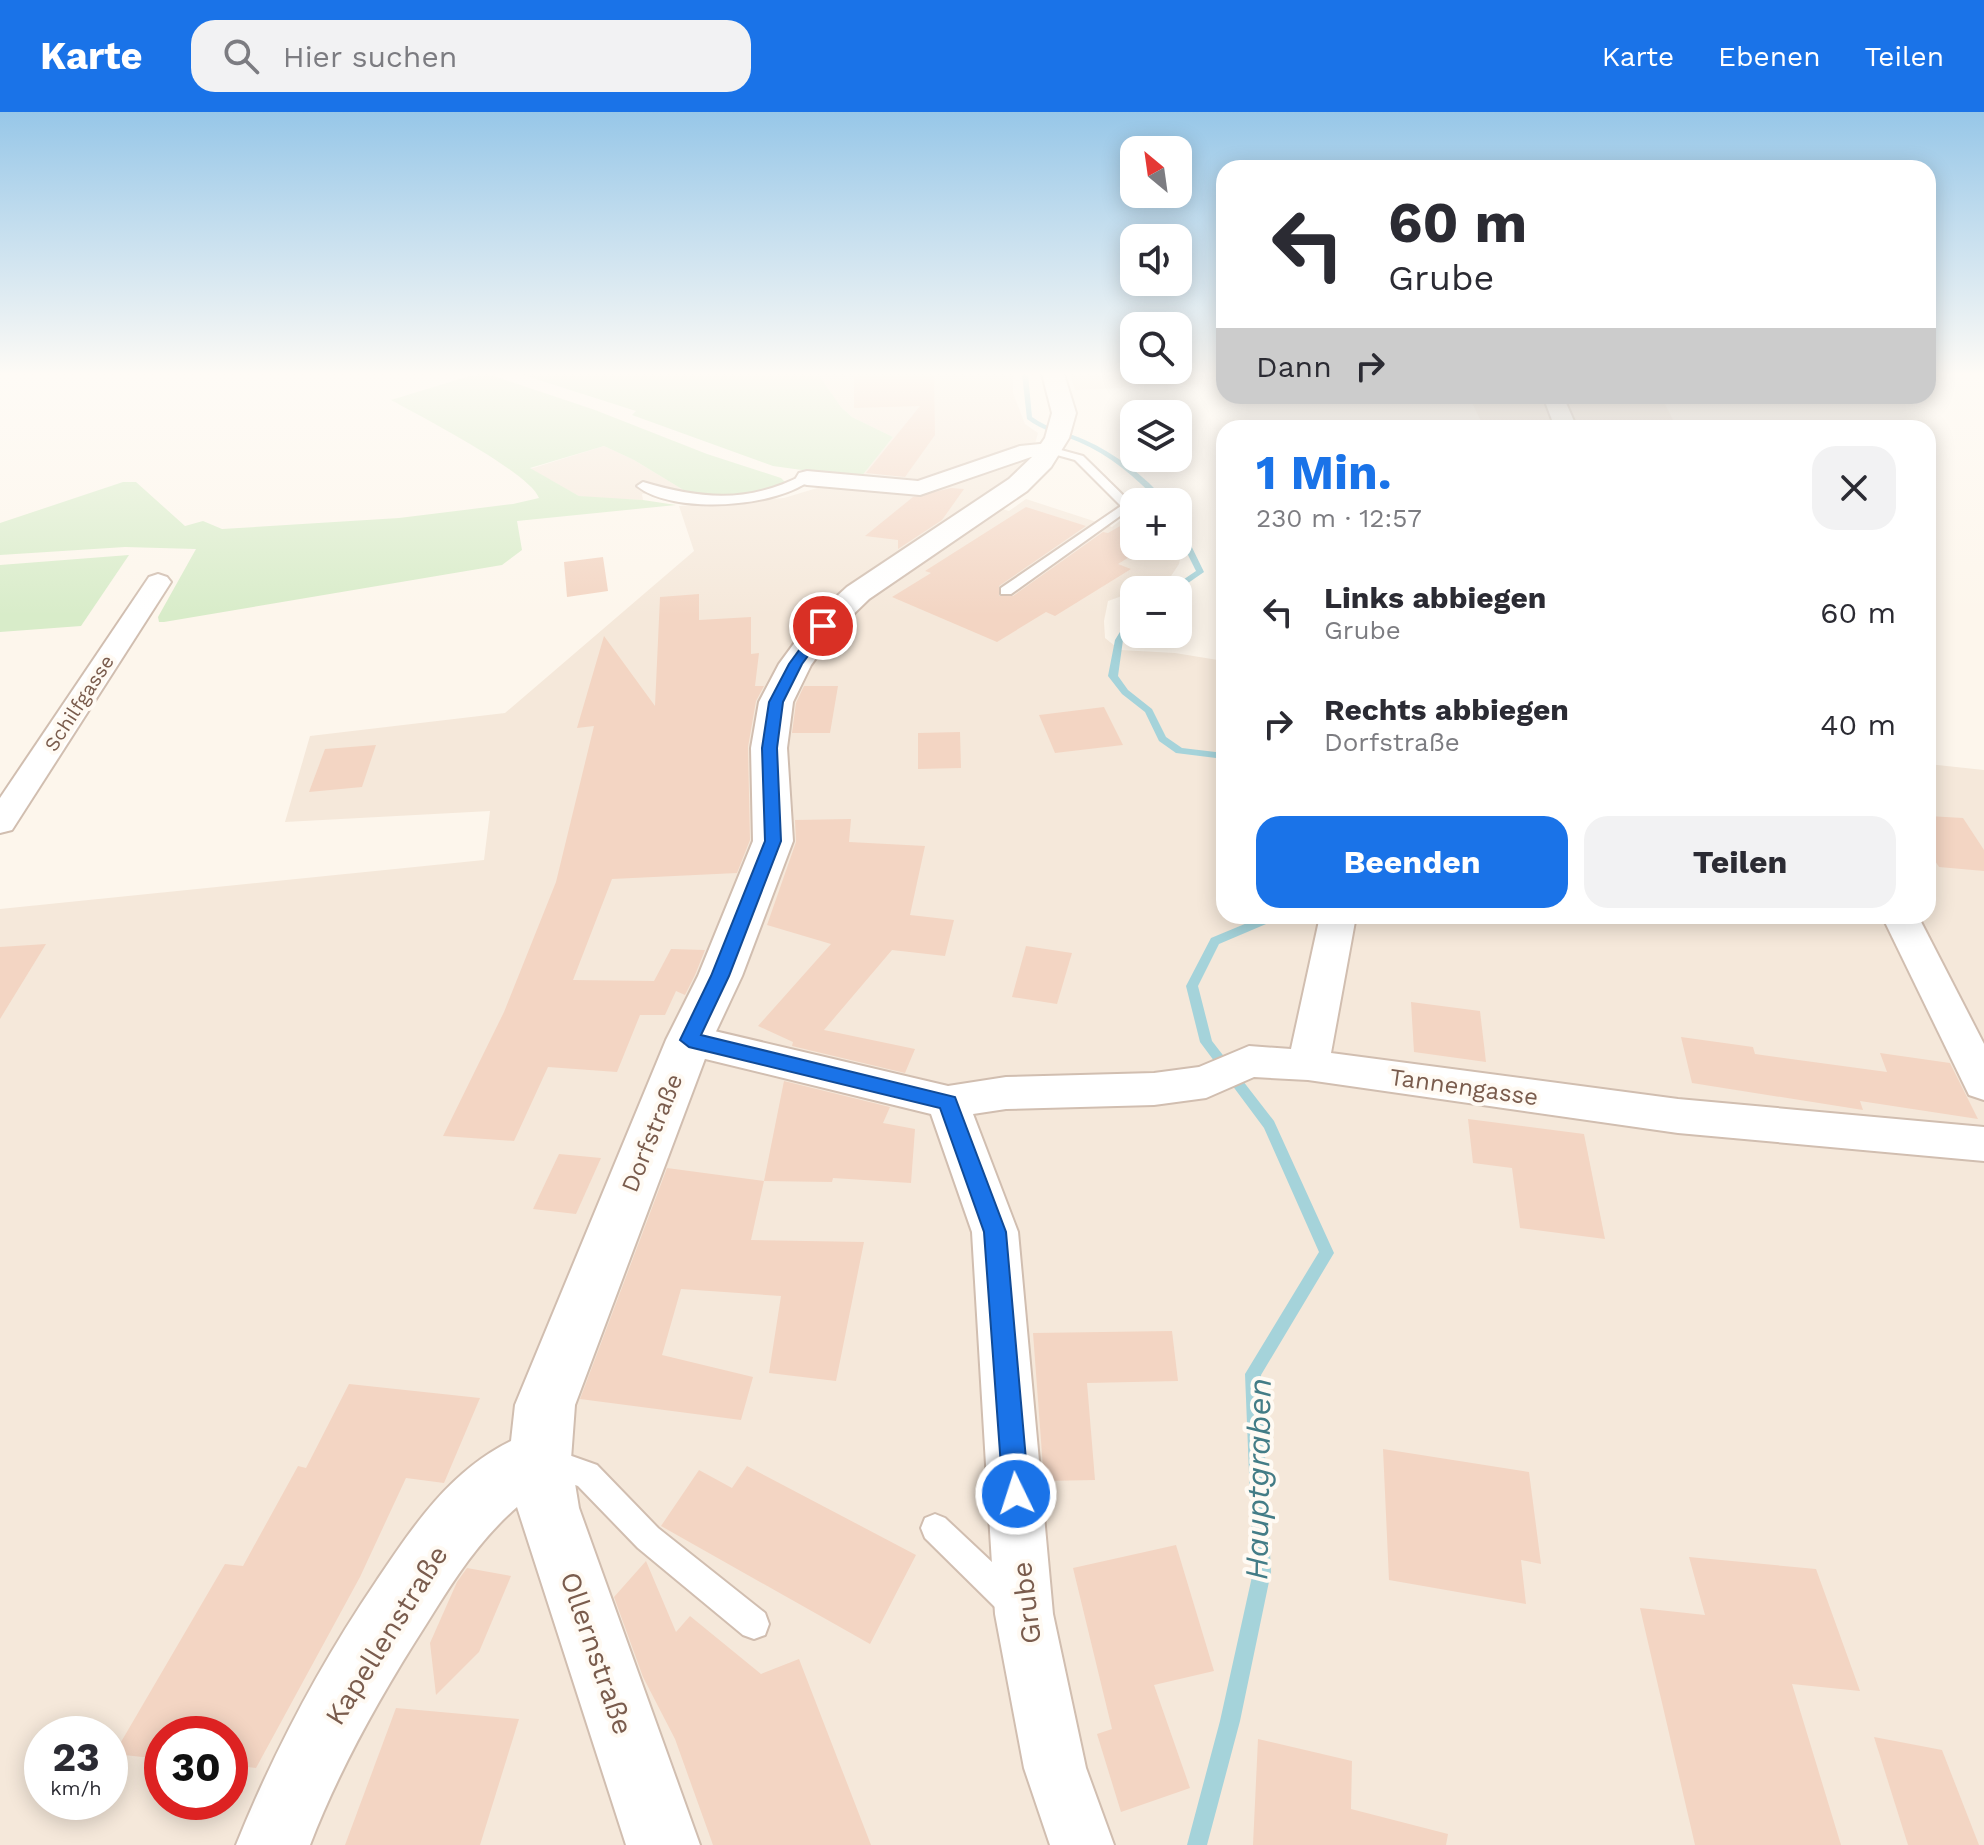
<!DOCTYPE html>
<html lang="de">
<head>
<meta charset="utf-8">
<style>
  :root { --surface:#fff; --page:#f2f2f3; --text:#2b2b33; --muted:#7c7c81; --accent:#1a73e8 }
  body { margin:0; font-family:"Work Sans",sans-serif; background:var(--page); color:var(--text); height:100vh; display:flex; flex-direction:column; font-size:30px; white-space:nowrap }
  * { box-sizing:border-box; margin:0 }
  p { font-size:26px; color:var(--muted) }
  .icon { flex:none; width:44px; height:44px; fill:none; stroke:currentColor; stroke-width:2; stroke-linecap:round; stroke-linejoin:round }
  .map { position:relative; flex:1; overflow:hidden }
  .details { position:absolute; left:1216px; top:308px; width:720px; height:504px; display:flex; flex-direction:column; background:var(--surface); border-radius:24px; box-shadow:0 4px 20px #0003 }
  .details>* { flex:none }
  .hud { position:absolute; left:1216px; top:48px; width:720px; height:244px; border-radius:24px; box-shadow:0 4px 20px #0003; background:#fff; color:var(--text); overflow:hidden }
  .needle { width:52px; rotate:331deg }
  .fabs { position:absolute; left:1120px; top:24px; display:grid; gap:16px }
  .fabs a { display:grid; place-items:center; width:72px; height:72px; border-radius:16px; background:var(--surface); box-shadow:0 4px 20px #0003; font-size:40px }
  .speed { position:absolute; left:24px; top:1604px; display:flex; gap:16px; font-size:40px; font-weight:700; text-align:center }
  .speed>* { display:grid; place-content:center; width:104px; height:104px; border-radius:50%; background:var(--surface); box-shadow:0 4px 20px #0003; line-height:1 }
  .speed small { font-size:20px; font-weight:400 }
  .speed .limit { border:12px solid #d22; background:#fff; color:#111 }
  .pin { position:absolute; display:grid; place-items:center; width:68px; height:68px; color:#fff; margin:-34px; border:4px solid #fff; border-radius:50%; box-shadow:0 2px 8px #0007 }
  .me { position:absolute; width:88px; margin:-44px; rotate:356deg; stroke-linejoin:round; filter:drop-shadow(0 0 6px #0008) }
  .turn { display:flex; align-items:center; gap:28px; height:168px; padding:0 40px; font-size:36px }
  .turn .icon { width:104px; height:104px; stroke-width:2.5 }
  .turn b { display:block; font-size:56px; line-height:68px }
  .then { display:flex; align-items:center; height:76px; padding:0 40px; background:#0003; gap:16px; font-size:30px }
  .round { display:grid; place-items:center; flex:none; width:84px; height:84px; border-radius:24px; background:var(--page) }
  .headline { display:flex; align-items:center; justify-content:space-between; height:136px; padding:0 40px }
  h1 { font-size:48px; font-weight:700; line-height:60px; color:var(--accent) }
  .cta { display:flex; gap:16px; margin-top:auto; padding:16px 40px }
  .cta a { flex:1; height:92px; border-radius:24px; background:var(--accent); color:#fff; font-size:32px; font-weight:700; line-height:92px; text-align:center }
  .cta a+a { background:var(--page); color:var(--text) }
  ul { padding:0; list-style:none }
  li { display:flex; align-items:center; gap:24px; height:112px; padding:0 40px }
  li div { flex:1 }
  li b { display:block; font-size:30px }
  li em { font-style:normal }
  header { display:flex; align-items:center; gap:48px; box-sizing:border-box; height:112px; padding:0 40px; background:var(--accent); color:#fff }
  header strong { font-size:38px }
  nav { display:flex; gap:44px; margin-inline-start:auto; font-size:28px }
  .search { width:560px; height:72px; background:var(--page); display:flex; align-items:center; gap:20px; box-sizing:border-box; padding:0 28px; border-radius:24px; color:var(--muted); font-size:30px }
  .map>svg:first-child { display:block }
  .residential { fill:#f5e8da; fill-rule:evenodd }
  .green { fill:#d8ecc9 }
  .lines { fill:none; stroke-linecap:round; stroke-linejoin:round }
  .stream { fill:#a5d3da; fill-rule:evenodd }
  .building { fill:#f3d5c3 }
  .service-casing { stroke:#d1beb0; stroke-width:4 }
  .minor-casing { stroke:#d1beb0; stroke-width:4 }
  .tertiary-casing { stroke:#d1beb0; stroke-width:4 }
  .service { fill:#fff; fill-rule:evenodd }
  .minor { fill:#fff; fill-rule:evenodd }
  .tertiary { fill:#fff; fill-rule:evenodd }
  .route { fill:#1a73e8; stroke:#114b97; stroke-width:2 }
  .labels { text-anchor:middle; stroke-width:8; stroke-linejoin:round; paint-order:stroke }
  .far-street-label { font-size:20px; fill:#7a5c4d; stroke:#fffaf3 }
  .street-label { font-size:24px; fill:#7a5c4d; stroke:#fffaf3 }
  .near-street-label { font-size:28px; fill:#7a5c4d; stroke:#fffaf3 }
  .near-water-label { font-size:32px; font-style:italic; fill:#437c86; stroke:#fffaf3 }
</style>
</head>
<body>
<header>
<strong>Karte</strong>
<div class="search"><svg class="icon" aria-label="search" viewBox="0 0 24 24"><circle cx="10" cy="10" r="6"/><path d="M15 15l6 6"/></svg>Hier suchen</div>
<nav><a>Karte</a><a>Ebenen</a><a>Teilen</a></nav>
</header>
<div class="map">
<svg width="1984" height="1733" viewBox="0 0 1984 1733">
  <rect width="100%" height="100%" fill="#fdf6ec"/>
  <g class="residential">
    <path d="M818 262H1013V281L1025 312 1038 321 1031 346 1015 363 978 389 1009 399 1026 387 1112 415 1134 398V434L1178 433 1182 439 1179 452 1169 467 1108 489 1104 509 1105 526 1120 538 1175 541 1224 549V804H1928V652L1984 658V1733H0V797L484 748 490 699 285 710 310 624 505 601 694 439 679 394 784 386 827 373 852 374 893 325 852 305 841 295ZM42 1622H110V1690H42ZM162 1622H230V1690H162Z"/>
    <path d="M1070 262H1203L1210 272 1075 278Z"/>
    <path d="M1469 284H1661L1677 316H1484Z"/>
    <path d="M604 334 634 348 690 382 660 377 642 382 643 388 590 386 579 384 530 357Z"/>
  </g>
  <g class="green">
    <path d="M476 262H488L595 298 707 342 781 366 788 373 758 381 702 385 690 382 634 348 604 334 530 356 579 384 643 388 676 393 517 409 522 438 502 453 164 510H159L158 505 196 437 125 435 0 443V411L123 370H136L185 414 203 409 222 417 399 406 513 392 539 386C529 360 420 304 391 288Z"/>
    <path d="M520 262H818L841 295 852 305 893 325 860 366 773 354 632 303 636 299Z"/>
    <path d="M129 443 81 514 0 520V453Z"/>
  </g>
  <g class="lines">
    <g class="stream">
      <path d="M1022 262H1028L1032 305C1048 317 1068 320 1085 328 1116 342 1145 364 1167 390H1159C1136 365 1109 343 1079 330 1061 322 1042 319 1027 307Z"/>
      <path d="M1178 413 1182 415 1204 460 1178 478H1168L1196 459 1178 423Z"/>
      <path d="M1134 501V511L1123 528 1118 564 1128 578 1152 597 1166 625 1182 636 1224 641V647L1176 641 1159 629 1145 600 1122 582 1108 564 1115 528 1131 502Z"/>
      <path d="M1264 804H1280L1278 807 1219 832 1198 874 1212 929 1274 1009 1334 1141 1261 1263 1271 1460 1240 1609 1207 1733H1187L1220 1609 1253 1460 1245 1262 1319 1140 1264 1016 1200 930 1186 874 1211 826Z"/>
    </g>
  </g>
  <g class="building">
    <path d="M854 262H934L935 323 905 365 866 361 920 294 854 296Z"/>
    <path d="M951 376 964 377 942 408 898 437V428L865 424 913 385Z"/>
    <path d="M1026 395 1086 414 999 474V484H1013L1103 420 1108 421 1134 406V442L1118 452 1131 457 1055 504 1046 500 997 530 892 485 931 461 925 459Z"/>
    <path d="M603 445 608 479 567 485 564 450Z"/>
    <path d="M699 482V508L751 505V542L759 541 755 574H764L756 589 748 635 750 728 737 761 612 767 573 868 654 869 671 837 705 838 695 863 685 883 676 879 665 903H640L617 960 548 955 514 1029 443 1024 504 900 556 770 594 614 577 616 604 524 655 594 660 485Z"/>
    <path d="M804 574H838L830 621H792L796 591Z"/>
    <path d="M1104 595 1123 633 1055 641 1039 603Z"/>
    <path d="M960 620 961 656 918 657V621Z"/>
    <path d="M376 633 362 675 309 680 325 637Z"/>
    <path d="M1928 704 1963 706 1984 738V759L1939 755 1928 738Z"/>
    <path d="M851 707 849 730 925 734 910 803 954 808 945 844 892 838 824 918 915 937 905 961 792 934 793 930 758 914 831 832 767 813 796 730 795 708Z"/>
    <path d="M46 832 0 907V835Z"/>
    <path d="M1026 834 1072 841 1057 892 1012 885Z"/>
    <path d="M1411 890 1480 899 1486 950 1414 940Z"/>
    <path d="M1681 925 1753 935 1755 942 1887 960 1880 941 1950 951 1978 1007 1860 989 1863 998 1692 971Z"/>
    <path d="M784 969 890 995 883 1011 915 1017 911 1071 833 1066 832 1070 764 1069Z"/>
    <path d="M1468 1007 1584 1022 1605 1127 1520 1116 1512 1056 1473 1051Z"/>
    <path d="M559 1042 601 1046 576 1102 533 1097Z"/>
    <path d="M667 1056 764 1069 751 1128 864 1130 836 1269 769 1261 781 1184 681 1177 662 1243 753 1265 741 1308 580 1287Z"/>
    <path d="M1172 1219 1178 1269 1087 1271 1095 1368 1044 1369 1033 1221Z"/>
    <path d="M349 1272 480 1286 444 1371 406 1366 360 1465 256 1656 230 1653V1622H162V1647L114 1642 225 1452 243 1454 298 1354 306 1356Z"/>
    <path d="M1383 1337 1529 1360 1541 1452 1521 1448 1526 1492 1389 1468Z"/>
    <path d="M747 1354 916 1443 870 1532 661 1414 699 1358 732 1376Z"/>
    <path d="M1176 1433 1214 1559 1154 1573 1190 1676 1121 1700 1097 1622 1112 1617 1073 1456Z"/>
    <path d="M1689 1445 1816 1457 1860 1579 1792 1572 1841 1733H1695L1640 1496 1705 1503Z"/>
    <path d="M646 1449 676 1520 690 1504 761 1562 799 1547 871 1733H713L675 1627 643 1565 614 1485Z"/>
    <path d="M467 1456 511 1464 479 1540 436 1583 430 1531 457 1470Z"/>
    <path d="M396 1596 519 1607 480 1733H345Z"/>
    <path d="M1874 1625 1942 1638 1979 1733H1908Z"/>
    <path d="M1258 1627 1352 1649 1351 1697 1448 1722 1446 1733H1253Z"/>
  </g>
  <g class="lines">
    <defs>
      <g id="service">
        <path d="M1050 335 1083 344 1134 394 1011 482H1001V476L1121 394 1075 348 1046 340V336Z"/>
        <path d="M803 363 813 366C778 396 673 403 637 374L643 370C700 387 747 392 803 363Z"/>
        <path d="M549 1336 597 1353 658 1416 765 1501 769 1512 765 1523 754 1527 743 1523 638 1436 578 1374 539 1360 535 1350 539 1340Z"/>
        <path d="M935 1402 945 1406 1024 1480 1028 1491 1024 1502 1013 1506 1002 1502 925 1426 921 1416 925 1406Z"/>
      </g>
      <g id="minor">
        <path d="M1543 284H1563L1577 316H1555Z"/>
        <path d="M1050 331 1061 338 1058 343 1031 345 920 383 807 373 799 371 796 366 799 361 807 359 918 369 1020 334Z"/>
        <path d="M158 462 167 465 171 470 12 718 0 721V686L149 465Z"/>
        <path d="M1320 804H1356L1331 941 1678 987 1984 1015V1049L1678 1021 1308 968 1254 965 1206 986 1154 993 1006 997 973 1002 1018 1120 1053 1502 1086 1656 1114 1733H1050L1024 1656 995 1502 972 1120 931 1002 689 943 675 938 669 928 675 918 689 913 948 974 1006 965 1154 961 1199 955 1249 934 1291 937Z"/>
        <path d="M1882 804H1918L1984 932V988L1969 983Z"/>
      </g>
      <path id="tertiary" d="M1042 262H1064L1076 301 1069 326 1051 355 1027 379 869 487 834 521 811 553 793 590 787 636 793 729 742 864 712 928 575 1293 571 1347 579 1396 700 1733H626L517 1395C479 1428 453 1469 427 1511 382 1581 340 1655 310 1733H236C274 1639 320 1552 377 1468 414 1413 450 1359 511 1329L515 1293 666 928 698 864 753 729 751 636 759 590 779 552 812 507 847 475 1009 367 1032 345 1045 326 1052 301Z"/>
    </defs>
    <use href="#service" class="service-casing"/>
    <use href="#minor" class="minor-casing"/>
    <use href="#tertiary" class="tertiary-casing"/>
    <use href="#service" class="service"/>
    <use href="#minor" class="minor"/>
    <use href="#tertiary" class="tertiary"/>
  </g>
  <linearGradient id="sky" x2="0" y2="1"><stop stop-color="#97c7e8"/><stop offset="0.52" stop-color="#fefbf6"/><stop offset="1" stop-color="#fefbf6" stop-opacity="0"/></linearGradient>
  <rect width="1984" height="504" fill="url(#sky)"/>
  <path class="route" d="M818 512 830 514 802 552 783 590 777 636 781 729 729 864 701 923 955 985 1006 1120 1029 1382 1025 1391 1016 1395 1007 1391 1003 1382 984 1120 940 996 689 935 680 928 711 864 765 729 762 636 769 590 789 552Z"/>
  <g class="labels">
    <g class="far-street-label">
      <text transform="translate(79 591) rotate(-57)" y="7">Schilfgasse</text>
    </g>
    <g class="street-label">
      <text transform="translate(1464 975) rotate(8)" y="8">Tannengasse</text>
      <text transform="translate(652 1021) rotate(-68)" y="8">Dorfstraße</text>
    </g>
    <g class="near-street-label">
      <text transform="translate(1026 1491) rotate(-97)" y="10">Grube</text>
      <text transform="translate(386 1523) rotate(-58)" y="10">Kapellenstraße</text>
      <text transform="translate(597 1541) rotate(71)" y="10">Ollernstraße</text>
    </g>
    <g class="near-water-label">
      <text transform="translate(1258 1367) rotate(-89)" y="11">Hauptgraben</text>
    </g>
  </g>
</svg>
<div class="fabs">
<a><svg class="needle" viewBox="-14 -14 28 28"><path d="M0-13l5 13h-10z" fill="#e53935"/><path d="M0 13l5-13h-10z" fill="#7c7c81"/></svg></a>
<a><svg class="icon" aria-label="sound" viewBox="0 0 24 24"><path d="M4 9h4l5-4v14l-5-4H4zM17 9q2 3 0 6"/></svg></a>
<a><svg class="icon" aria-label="search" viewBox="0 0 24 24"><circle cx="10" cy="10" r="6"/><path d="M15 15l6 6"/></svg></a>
<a><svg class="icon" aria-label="layers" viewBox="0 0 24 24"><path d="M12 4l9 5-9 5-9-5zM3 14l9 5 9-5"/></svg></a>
<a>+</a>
<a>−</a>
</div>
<div class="speed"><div>23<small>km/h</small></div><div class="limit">30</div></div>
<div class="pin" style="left:823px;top:514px;background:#d93025"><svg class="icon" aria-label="arrive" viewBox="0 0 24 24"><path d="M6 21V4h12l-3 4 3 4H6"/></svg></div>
<svg class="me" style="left:1016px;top:1382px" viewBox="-20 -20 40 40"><circle r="17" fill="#1a73e8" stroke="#fff" stroke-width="3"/><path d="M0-11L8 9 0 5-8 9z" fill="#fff"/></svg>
<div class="hud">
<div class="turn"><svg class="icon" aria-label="left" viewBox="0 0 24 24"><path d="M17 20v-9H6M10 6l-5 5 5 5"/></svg><div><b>60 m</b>Grube</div></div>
<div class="then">Dann<svg class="icon" aria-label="right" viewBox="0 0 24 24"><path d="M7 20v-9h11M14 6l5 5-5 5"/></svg></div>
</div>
<section class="details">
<div class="headline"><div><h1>1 Min.</h1><p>230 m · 12:57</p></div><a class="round"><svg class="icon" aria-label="close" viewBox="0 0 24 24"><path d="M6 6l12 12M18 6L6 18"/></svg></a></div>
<ul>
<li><svg class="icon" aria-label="left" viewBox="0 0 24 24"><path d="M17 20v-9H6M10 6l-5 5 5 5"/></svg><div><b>Links abbiegen</b><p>Grube</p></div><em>60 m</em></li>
<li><svg class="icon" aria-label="right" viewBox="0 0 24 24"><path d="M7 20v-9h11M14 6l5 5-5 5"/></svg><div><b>Rechts abbiegen</b><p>Dorfstraße</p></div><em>40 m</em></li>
</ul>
<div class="cta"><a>Beenden</a><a>Teilen</a></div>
</section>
</div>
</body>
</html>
